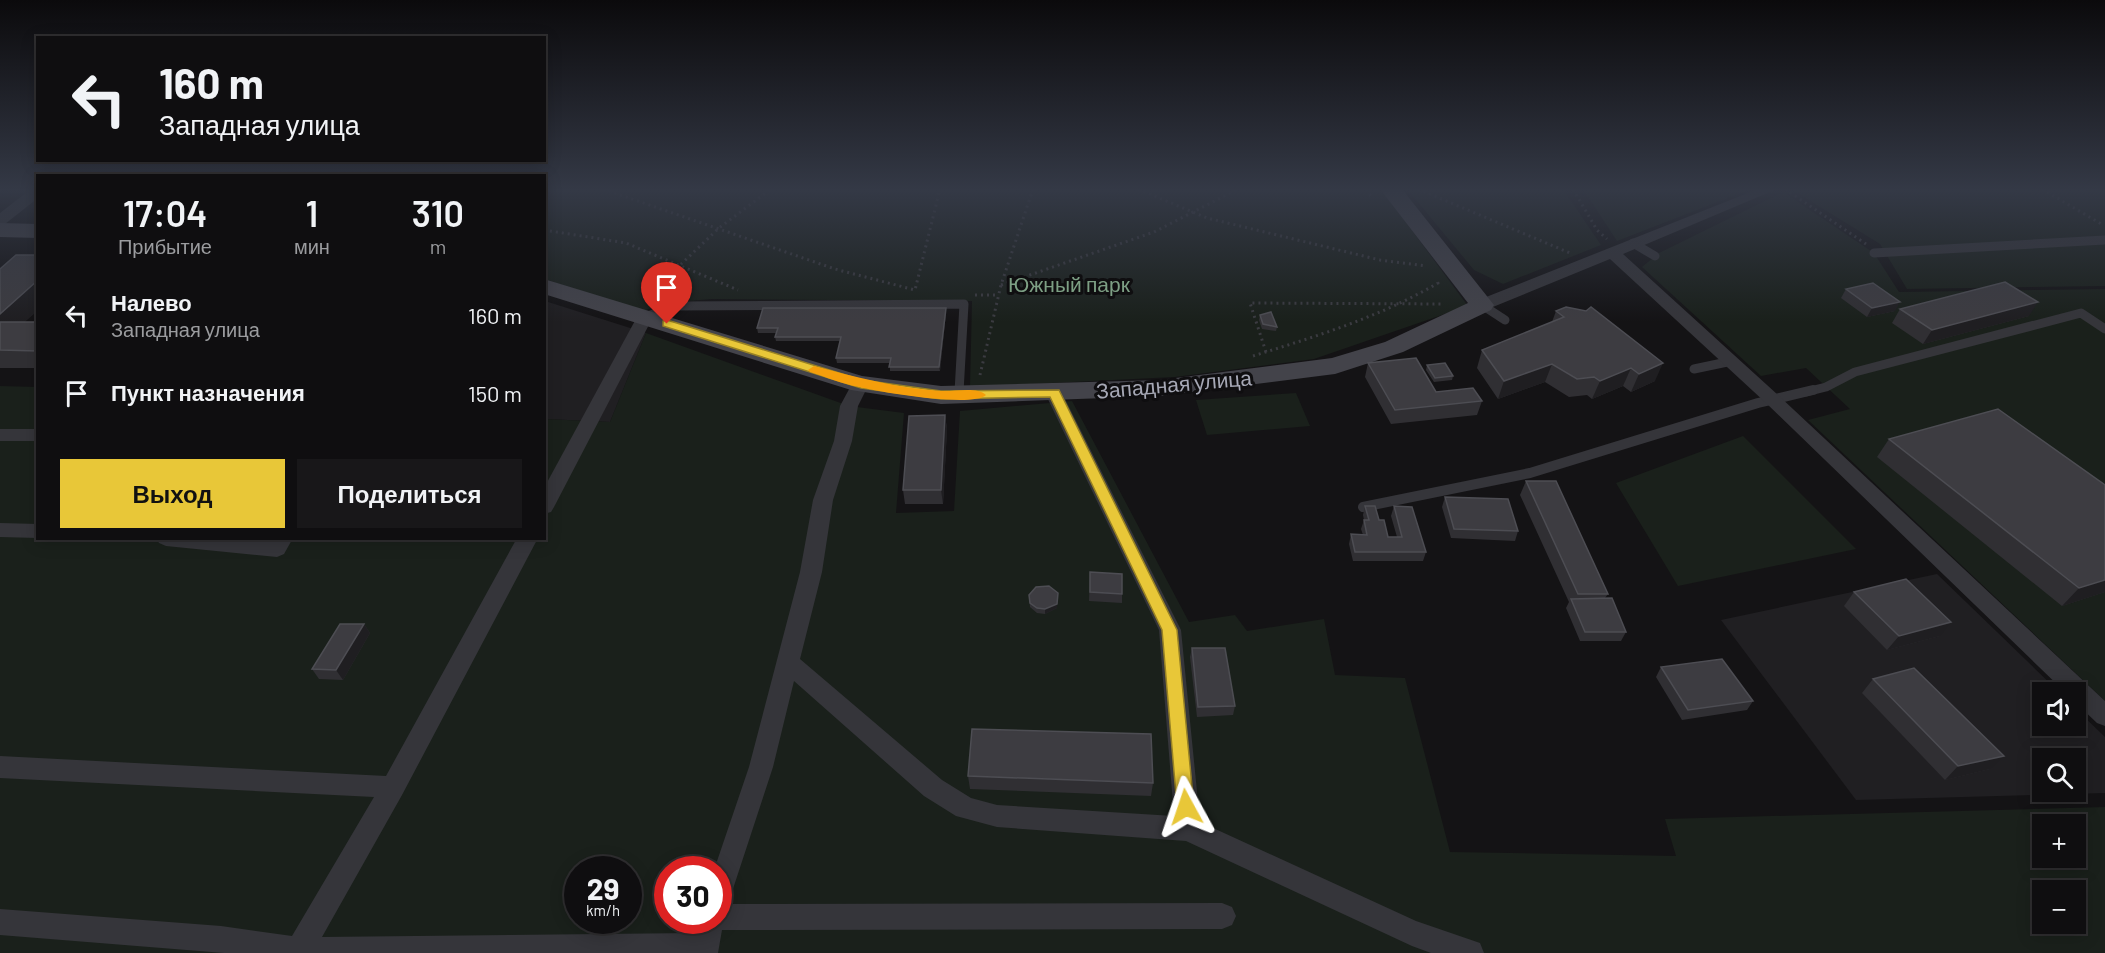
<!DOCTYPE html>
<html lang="ru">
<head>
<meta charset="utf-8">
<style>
  :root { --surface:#0f0e10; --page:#181719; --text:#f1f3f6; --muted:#9b9c9f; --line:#2f2e30; --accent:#e8c738 }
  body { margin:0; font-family:Barlow,sans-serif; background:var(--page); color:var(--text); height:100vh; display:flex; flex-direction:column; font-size:22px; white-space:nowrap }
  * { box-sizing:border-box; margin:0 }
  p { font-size:20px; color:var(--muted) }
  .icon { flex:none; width:33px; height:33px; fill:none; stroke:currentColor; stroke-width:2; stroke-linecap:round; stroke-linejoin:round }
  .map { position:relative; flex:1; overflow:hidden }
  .side { position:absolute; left:36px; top:174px; width:510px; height:366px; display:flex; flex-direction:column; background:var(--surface); border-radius:0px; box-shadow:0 3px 15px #0003,0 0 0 2px var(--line) }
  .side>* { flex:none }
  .banner { position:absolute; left:36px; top:36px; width:510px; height:126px; border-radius:0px; box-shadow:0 3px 15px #0003,0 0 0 2px var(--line); background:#0f0e10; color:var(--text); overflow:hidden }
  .fabs { position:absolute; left:2032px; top:682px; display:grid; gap:12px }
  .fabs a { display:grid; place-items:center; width:54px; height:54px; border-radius:0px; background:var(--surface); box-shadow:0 3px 15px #0003,0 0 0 2px var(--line); font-size:30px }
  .speed { position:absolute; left:564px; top:856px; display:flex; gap:12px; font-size:30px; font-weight:700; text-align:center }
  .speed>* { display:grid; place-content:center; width:78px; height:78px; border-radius:50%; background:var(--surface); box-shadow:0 3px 15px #0003,0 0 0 2px var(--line); line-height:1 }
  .speed small { font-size:15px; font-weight:400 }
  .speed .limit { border:9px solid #d22; background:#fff; color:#111 }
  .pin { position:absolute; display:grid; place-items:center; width:51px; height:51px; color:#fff; margin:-62px -26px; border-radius:50% 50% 50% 0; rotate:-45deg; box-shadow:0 0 6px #0007 }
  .pin .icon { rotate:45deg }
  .me { position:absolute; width:66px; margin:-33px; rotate:355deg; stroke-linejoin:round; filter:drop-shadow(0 0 4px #0008) }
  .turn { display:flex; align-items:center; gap:21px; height:126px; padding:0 24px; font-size:27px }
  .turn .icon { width:78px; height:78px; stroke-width:2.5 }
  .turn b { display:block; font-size:42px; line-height:51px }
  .eta { display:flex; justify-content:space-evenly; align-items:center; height:102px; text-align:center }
  .eta b { font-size:36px; font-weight:600; line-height:42px }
  .action { display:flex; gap:12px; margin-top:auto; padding:12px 24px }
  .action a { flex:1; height:69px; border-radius:0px; background:var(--accent); color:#111; font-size:24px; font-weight:600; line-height:69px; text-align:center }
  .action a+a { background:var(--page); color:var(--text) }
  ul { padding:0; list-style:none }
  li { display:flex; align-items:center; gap:18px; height:78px; padding:0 24px }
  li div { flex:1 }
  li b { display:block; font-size:22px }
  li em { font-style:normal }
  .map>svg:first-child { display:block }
  .built { fill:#201f22; fill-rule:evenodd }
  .green { fill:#1a201b; fill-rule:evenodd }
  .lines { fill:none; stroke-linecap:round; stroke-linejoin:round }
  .path { stroke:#3b3b41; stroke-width:3; stroke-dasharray:2 4; stroke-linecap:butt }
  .lane-far1 { stroke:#35353a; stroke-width:9 }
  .lane { stroke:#35353a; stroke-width:10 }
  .street { fill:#35353a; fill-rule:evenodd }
  .secondary { fill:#43434a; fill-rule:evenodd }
  .wall { fill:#302f33 }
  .shaded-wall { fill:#1f1e21 }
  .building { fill:#3d3c41; stroke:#4d4d53; stroke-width:1.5 }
  .route { fill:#e8c738; stroke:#978124; stroke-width:1.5 }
  .slow { fill:#f59e0b }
  .labels { text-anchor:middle; stroke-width:6; stroke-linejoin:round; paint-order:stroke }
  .park-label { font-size:21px; fill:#7d9f84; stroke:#0f0e10 }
  .street-label { font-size:21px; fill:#a6a8b5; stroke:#0f0e10 }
</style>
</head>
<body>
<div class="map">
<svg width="2105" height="953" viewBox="0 0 2105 953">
  <rect width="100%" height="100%" fill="#141315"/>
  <g class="built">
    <path d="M545 301 646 333 610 422 545 419Z"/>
    <path d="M1937 574 2060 693H2043V726H2076V709L2105 737V793L1856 800 1721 620ZM2043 759H2076V792H2043Z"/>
  </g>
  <g class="green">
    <path d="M545 189H1381L1468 306 1314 359 1175 377 970 387 972 301 712 299 664 303 641 312 545 279Z"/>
    <path d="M1407 189H1563L1601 245 1503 284 1474 270Z"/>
    <path d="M1583 189H1751L1617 241Z"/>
    <path d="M1791 189H2105V286L1907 289 1880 244Z"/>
    <path d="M1783 192 1874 253 1899 292 2105 289V701L1808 420 1850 409 1806 368 1761 376 1642 267 1659 253Z"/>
    <path d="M646 333 849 406 904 413 896 513 954 511 960 411 1072 401 1189 622 1235 615 1247 631 1324 619 1335 675 1405 678 1450 852 1676 856 1665 819 2105 807V953H0V386L37 387 38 538H544L545 419 610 422ZM2043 825H2076V858H2043ZM578 870H628V921H578ZM668 870H718V921H668ZM2043 891H2076V924H2043Z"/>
    <path d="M1296 393 1310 426 1207 435 1196 400Z"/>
    <path d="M1743 436 1856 549 1678 586 1616 483Z"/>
  </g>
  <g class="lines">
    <g class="path">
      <path d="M603 189 835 269 915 290 940 189"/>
      <path d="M1138 189 1207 218 1380 260 1426 266"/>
      <path d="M1366 189 1371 196"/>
      <path d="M1418 189 1570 253"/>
      <path d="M1573 189 1597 230 1607 239"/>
      <path d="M1785 189 1866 244"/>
      <path d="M2042 189 2103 225"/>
      <path d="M544 230 626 243 738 290"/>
      <path d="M1001 285 1154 232 1238 189"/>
      <path d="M975 295H999"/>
      <path d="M657 297 679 271 678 267 719 228 771 189"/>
      <path d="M1266 352 1250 303 1441 304"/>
      <path d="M1253 356C1317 336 1380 317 1438 283L1436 280"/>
      <path d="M980 375 1001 285 1033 189"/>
    </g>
    <g class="lane-far1">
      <path d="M1633 243 1655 256"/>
      <path d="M1874 253 2105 240"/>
      <path d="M1482 305 1505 320"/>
      <path d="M645 317 676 306 964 304 959 392"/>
      <path d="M1694 369 1732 361"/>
      <path d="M1806 392 1826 387 1855 372 2081 313 2105 329"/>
    </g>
    <g class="lane">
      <path d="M959 395V390"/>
      <path d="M1363 507 1530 473 1758 403 1813 390"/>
    </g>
    <g class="street">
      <path d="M31 189H38V198L5 224 0 226V213Z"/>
      <path d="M1758 189H1777L1623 254 1778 395 2105 701V726L2097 723 2076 703V693H2066L1766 403 1610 259 1488 309 1482 310 1474 305 1476 301Z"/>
      <path d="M645 312 653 317 554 507 551 512 544 514V488L637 317Z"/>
      <path d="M860 378 869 384 858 406 852 441 833 500 822 572 800 659 942 780 971 798 997 805 1174 816 1159 630 1045 393 1054 387 1060 389 1181 630 1200 822 1416 921 1480 943 1484 953H1431L1412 946 1186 841 997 827 956 816 924 796 794 681 773 767 728 904 1222 903 1232 907 1236 916 1232 925 1222 929 722 930 718 953H224L0 935V909L221 926 292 936 374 797 0 778V756L386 776 517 538H538L402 795 322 937 694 933 696 921H718V870H714L749 767 800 572 813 500 834 441 840 406 854 380Z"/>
      <rect x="0" y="429" width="38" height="12"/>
      <path d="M0 523 38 524V538L0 537Z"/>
      <path d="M156 538 271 541 272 538H293L284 554 277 557 166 546 159 543Z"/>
    </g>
    <g class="secondary">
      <path d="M1380 189H1402L1494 305 1491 310 1403 352 1335 374 1160 396 941 404 851 390 544 294V279L862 376 941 386 1160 380 1332 358 1385 342 1468 303Z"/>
      <path d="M0 223 38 224V238L0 237Z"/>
    </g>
  </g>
  <g class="wall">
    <path d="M38 255V310L24 322H38V368H0V269Z"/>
    <path d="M1846 289 1895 311 1867 317 1841 298Z"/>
    <path d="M1900 309 2029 316 1923 344 1892 323Z"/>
    <path d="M1556 311 1655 381 1631 392 1623 386 1592 399 1587 395 1569 397 1545 382 1498 399 1477 368 1482 350 1552 322Z"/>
    <path d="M946 313 940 371H890V363H837L836 358 840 341H776L775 337 776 333H758L757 328Z"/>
    <path d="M1260 315 1277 327 1276 331 1262 329 1259 320Z"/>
    <path d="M1368 363 1436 392 1482 401 1477 415 1391 424 1365 377Z"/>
    <path d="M1427 365 1453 376 1452 380 1434 382 1426 370Z"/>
    <path d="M945 415 947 429 943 504H905L903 490Z"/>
    <path d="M1889 439 2105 592 2062 606 1877 457Z"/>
    <path d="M1526 481 1608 594 1605 598 1626 632 1621 641H1580L1566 608 1569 602 1520 495Z"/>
    <path d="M1445 497 1518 531 1515 541 1451 538 1442 507Z"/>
    <path d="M1365 506 1379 520 1388 537H1397L1391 516 1394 506 1426 552 1423 561H1353L1349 544 1351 534 1363 535 1361 529 1364 520 1363 515Z"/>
    <path d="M1090 572 1122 594V603L1089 601Z"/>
    <path d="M1854 592 1940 636 1887 650 1844 606Z"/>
    <path d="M1029 595 1057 608 1045 614 1037 613 1030 607Z"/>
    <path d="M364 624 370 633 343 680 319 679 312 669Z"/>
    <path d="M1192 648 1235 706 1233 715 1197 717 1190 657Z"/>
    <path d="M1661 667 1753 701 1747 710 1682 720 1656 677Z"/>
    <path d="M1873 679 1990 769 1945 780 1862 693Z"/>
    <path d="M968 776 1153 783 1151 796 970 789Z"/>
  </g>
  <g class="shaded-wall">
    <path d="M38 280V310L5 340 0 333V314Z"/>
    <path d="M1900 302 1895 311 1867 317 1872 308Z"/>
    <path d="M2038 302 2029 316 1923 344 1932 330Z"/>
    <path d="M946 308V313L940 371 939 367Z"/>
    <path d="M1663 363 1655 381 1631 392 1639 374Z"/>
    <path d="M1552 364 1545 382 1498 399 1504 381Z"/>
    <path d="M1631 368 1623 386 1592 399 1600 381Z"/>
    <path d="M945 415 947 429 943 504 941 490Z"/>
    <path d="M2105 580V592L2062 606 2079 588Z"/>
    <path d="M1058 593 1057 608 1045 614V609Z"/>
    <path d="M1951 622 1940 636 1887 650 1899 636Z"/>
    <path d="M364 624 370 633 343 680 336 670Z"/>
    <path d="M2004 756 1990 769 1945 780 1958 766Z"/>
  </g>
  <g class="building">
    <path d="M16 255H38V280L0 314V269Z"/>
    <path d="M2005 282 2038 302 1932 330 1900 309Z"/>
    <path d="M1873 283 1900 302 1872 308 1846 289Z"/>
    <path d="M1566 307 1586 311 1591 307 1663 363 1639 374 1631 368 1600 381 1594 377 1577 379 1552 364 1504 381 1482 350 1564 317 1556 311Z"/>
    <path d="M763 308H946L939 367H889L891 358H836L841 337H775L778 328H757Z"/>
    <path d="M1271 312 1277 327 1263 324 1260 315Z"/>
    <path d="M0 322H38V351L0 350Z"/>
    <path d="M1416 358 1436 392 1473 388 1482 401 1395 410 1368 363Z"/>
    <path d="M1445 363 1453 376 1435 378 1427 365Z"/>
    <path d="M1998 409 2105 485V580L2079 588 1889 439Z"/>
    <path d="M945 415 941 490H903L909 416Z"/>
    <path d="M1526 481H1556L1608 594H1578Z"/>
    <path d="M1445 497 1508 499 1518 531 1454 529Z"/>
    <path d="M1365 506H1375L1379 520H1384L1388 537H1402L1394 506 1412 507 1426 552H1355L1351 534 1367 535 1364 520H1369Z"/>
    <path d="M1090 572 1122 574V594L1090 592Z"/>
    <path d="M1906 579 1951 622 1899 636 1854 592Z"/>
    <path d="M1049 586 1058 593 1057 604 1045 609 1037 608 1030 603 1029 595 1036 587Z"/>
    <path d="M1612 598 1626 632H1585L1571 599Z"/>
    <path d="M340 624H364L336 670 312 669Z"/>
    <path d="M1192 648H1225L1235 706 1198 707Z"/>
    <path d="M1722 659 1753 701 1688 710 1661 667Z"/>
    <path d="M1914 668 2004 756 1958 766 1873 679Z"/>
    <path d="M972 729 1151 734 1153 783 968 776Z"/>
  </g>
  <linearGradient id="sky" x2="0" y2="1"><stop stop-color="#0b0a0c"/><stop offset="0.59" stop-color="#343946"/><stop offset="1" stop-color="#343946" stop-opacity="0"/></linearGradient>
  <rect width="2105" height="322" fill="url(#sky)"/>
  <path class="route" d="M667 320 862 380 941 391 1059 390 1177 630 1194 807 1192 813 1186 815 1179 813 1177 807 1162 630 1050 397 941 399 861 388 663 326V321Z"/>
  <path class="slow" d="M814 366C856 377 897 388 941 391 953 392 977 386 986 395 973 408 879 392 859 387 842 384 826 377 810 372L808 370Z"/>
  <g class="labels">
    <g class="park-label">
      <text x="1069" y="292">Южный парк</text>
    </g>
    <g class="street-label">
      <text transform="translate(1174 385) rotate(-5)" y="7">Западная улица</text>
    </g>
  </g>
</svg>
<div class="fabs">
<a><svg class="icon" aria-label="sound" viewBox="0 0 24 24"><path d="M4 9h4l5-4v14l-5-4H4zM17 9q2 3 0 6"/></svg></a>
<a><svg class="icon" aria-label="search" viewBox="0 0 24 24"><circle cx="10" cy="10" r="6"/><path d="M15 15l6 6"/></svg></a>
<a>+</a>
<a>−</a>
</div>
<div class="speed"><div>29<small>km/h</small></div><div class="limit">30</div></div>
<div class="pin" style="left:667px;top:324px;background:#d93025"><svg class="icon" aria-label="arrive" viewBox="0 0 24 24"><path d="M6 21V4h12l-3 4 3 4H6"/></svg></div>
<svg class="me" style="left:1186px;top:807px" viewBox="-20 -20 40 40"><path d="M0-17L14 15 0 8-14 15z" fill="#e8c738" stroke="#fff" stroke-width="4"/></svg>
<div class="banner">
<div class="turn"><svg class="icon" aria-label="left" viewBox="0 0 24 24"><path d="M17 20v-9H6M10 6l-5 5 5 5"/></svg><div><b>160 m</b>Западная улица</div></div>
</div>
<section class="side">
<div class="eta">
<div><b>17:04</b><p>Прибытие</p></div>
<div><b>1</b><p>мин</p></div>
<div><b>310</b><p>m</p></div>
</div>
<ul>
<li><svg class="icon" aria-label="left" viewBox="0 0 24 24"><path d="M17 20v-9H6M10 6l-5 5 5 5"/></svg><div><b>Налево</b><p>Западная улица</p></div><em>160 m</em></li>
<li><svg class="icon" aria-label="arrive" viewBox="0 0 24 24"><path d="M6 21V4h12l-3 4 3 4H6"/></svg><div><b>Пункт назначения</b></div><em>150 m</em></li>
</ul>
<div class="action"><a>Выход</a><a>Поделиться</a></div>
</section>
</div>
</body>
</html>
